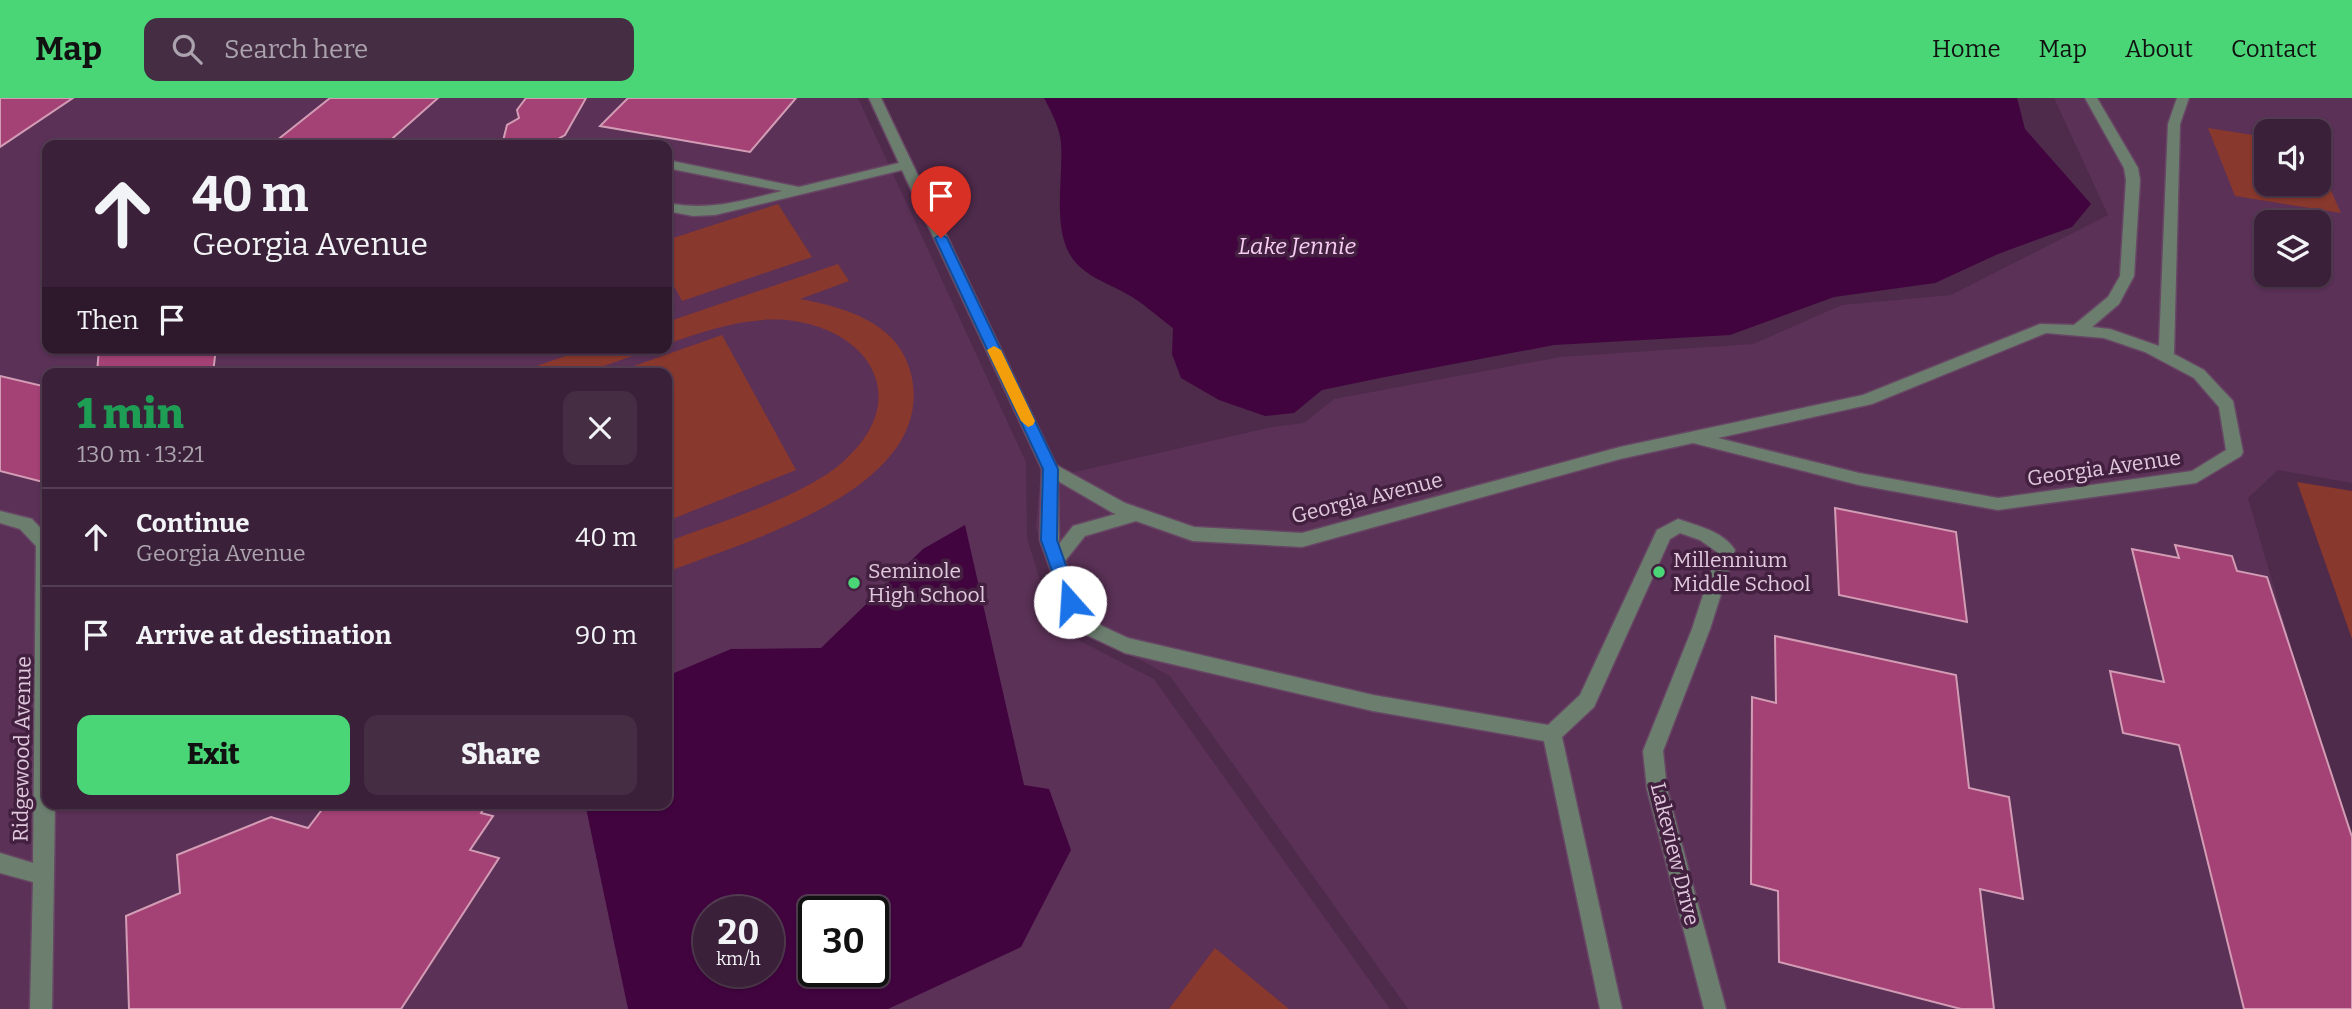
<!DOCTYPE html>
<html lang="en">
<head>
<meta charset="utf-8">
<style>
  :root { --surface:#3a2038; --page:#452d43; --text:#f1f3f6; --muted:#aba3ae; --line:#543e53; --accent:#4ad677 }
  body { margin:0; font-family:Bitter,serif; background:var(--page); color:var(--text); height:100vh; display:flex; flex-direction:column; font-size:26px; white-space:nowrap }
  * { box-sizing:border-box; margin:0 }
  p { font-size:23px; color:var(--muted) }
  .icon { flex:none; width:38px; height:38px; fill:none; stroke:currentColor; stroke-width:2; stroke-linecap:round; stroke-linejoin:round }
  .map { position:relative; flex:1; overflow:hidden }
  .sheet { position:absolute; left:42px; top:270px; width:630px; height:441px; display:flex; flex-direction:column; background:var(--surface); border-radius:14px; box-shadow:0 2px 5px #0004,0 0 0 2px var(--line) }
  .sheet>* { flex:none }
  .top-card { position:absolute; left:42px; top:42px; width:630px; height:214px; border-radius:14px; box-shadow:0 2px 5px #0004,0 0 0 2px var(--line); background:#3a2038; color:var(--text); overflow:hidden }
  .tools { position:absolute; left:2254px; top:21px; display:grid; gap:14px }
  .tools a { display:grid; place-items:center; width:77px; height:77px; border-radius:14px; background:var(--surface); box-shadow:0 2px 5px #0004,0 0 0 2px var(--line); font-size:35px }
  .speed { position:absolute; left:693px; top:798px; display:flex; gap:14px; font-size:35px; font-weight:700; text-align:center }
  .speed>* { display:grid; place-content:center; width:91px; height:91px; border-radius:50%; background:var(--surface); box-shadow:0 2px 5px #0004,0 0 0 2px var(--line); line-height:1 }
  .speed small { font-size:18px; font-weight:400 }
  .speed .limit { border:4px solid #111; border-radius:10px; background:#fff; color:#111 }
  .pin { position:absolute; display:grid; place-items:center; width:60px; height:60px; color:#fff; margin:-72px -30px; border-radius:50% 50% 50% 0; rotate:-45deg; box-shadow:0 0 7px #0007 }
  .pin .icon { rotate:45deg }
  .me { position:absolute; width:77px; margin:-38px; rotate:341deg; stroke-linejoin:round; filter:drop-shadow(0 0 5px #0008) }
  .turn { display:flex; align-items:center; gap:24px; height:147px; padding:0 35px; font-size:32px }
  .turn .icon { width:91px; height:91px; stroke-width:2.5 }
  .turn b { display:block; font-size:49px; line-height:60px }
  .then { display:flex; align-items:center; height:66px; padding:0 35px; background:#0003; gap:14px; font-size:26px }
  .round { display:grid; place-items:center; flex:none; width:74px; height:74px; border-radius:14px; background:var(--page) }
  .summary { display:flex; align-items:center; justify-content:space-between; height:119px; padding:0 35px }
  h1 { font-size:42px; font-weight:800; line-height:52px; color:#1e9e55 }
  .cta { display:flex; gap:14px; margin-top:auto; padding:14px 35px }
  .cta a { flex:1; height:80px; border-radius:14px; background:var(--accent); color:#111; font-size:28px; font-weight:800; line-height:80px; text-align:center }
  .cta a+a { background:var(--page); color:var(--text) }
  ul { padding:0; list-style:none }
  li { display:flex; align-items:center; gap:21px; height:98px; padding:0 35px; border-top:2px solid var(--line) }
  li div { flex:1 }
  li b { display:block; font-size:26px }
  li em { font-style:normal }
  header { display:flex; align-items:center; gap:42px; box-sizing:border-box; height:98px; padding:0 35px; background:var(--accent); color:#111 }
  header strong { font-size:33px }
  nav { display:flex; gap:38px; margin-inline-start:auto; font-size:24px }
  .search { width:490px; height:63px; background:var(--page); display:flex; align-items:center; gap:18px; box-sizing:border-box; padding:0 24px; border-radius:14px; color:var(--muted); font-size:26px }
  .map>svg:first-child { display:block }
  .built { fill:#5b3157; fill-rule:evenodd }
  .green { fill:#89382d }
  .water { fill:#41043f; fill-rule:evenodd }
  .building { fill:#a44175; stroke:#d39cb5; stroke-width:2 }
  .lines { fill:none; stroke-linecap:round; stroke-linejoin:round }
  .minor-casing { stroke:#684765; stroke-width:3 }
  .minor { fill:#6c7f6f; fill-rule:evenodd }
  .route { fill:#1a73e8; stroke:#114b97; stroke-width:2 }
  .slow { fill:#f59e0b }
  .poi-dot { fill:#4ad677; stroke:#432040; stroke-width:2.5 }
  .labels { text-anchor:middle; stroke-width:7; stroke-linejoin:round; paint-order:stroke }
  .street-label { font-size:21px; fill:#e0c9dd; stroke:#432040 }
  .poi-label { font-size:21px; fill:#e0c9dd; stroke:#432040; text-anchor:start }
  .water-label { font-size:23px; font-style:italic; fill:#f8cdf3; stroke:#432040 }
</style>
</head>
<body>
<header>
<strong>Map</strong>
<div class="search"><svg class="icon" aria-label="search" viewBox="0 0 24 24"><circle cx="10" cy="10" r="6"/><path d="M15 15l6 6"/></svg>Search here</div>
<nav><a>Home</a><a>Map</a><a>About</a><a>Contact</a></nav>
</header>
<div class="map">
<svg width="2352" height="911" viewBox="0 0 2352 911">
  <rect width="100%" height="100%" fill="#4e2a4b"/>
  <g class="built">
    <path d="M0 0H858L1026 364 1027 440 1055 530 1154 581 1390 911H0ZM47 47H667V250H47ZM47 275H667V705H47ZM709 814H768V873H709ZM814 814H873V873H814Z"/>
    <path d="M2054 0H2352V385L2278 372 2248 400 2352 758V911H1408L1170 578 1062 520 1036 429 1040 382 1272 329 1304 325 1334 301 1560 259 1753 246 1842 207 1951 197 2108 117ZM2266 33H2319V86H2266ZM2266 124H2319V177H2266Z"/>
  </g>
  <g class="green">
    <path d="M2208 30 2266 39V86H2319V66L2341 115 2235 98Z"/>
    <path d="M778 106 812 159 682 203 667 175V142Z"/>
    <path d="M838 166 849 183 800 201C842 209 896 223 910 272 943 390 745 443 667 474V444C719 424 805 399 845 362 914 299 868 230 786 222 744 219 705 233 667 246V224Z"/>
    <path d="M722 237 796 372 667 423V275H614Z"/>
    <path d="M589 250H655L584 275H516Z"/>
    <path d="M2297 384 2352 393V541Z"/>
    <path d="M1215 850 1289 911H1169Z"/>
  </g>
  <g class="water">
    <path d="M1044 0H2017L2025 31 2091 106 2072 129 1998 156 1935 185 1834 199 1730 237 1554 247 1385 279 1322 292 1294 315 1265 318 1219 302 1181 280 1172 256 1173 230C1157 218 1142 204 1125 195 1109 186 1093 181 1079 168 1049 140 1064 81 1061 45 1060 30 1051 13 1044 0Z"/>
    <path d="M965 427 1024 687 1049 691 1071 752 1021 849 888 911H628L586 710 590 705H667V578L731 551 821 550 923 451ZM709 814H768V873H709ZM814 814H873V873H814Z"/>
  </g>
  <g class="building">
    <path d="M0 0H73L0 49Z"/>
    <path d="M330 0H438L385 47H271Z"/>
    <path d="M526 0H586L565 37 556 42 540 47H502L507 27 519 20 517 12Z"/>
    <path d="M628 0H796L750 54 600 28Z"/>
    <path d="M99 250H216L213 275H97Z"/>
    <path d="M0 278 47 289V385L0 373Z"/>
    <path d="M1835 410 1956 434 1967 524 1839 497Z"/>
    <path d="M2175 447 2232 458 2237 473 2267 479 2352 739V911H2244L2179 647 2123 635 2110 573 2164 584 2132 451 2179 460Z"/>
    <path d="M1775 538 1956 577 1969 690 2009 699 2023 801 1980 791 1994 911H1961L1779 864 1778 793 1751 786 1752 599 1776 605Z"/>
    <path d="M327 705H487L481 715 493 718 470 752 499 760 401 911H129L126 818 180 795 177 757 271 719 308 730Z"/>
  </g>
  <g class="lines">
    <defs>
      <g id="minor">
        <path d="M869 0H881L1056 367 1125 405 1194 429 1302 435 1620 349 1863 297 2040 226 2074 227 2108 199 2120 178 2126 82 2124 70 2085 0H2097L2138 70 2140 82 2134 178 2119 206 2092 229 2110 231 2159 248 2168 26 2177 0H2189L2180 26 2174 256 2204 272 2233 303 2243 354 2241 358 2196 385 1998 412 1859 387 1693 345 1620 361 1302 449 1193 443 1136 423 1085 438 1065 463 1085 520 1128 540 1373 597 1548 627 1580 597 1657 432 1678 421C1698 428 1723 433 1735 452L1710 531 1663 653 1667 691 1726 911H1704L1647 691 1643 653 1692 531 1717 454 1700 442 1680 435 1670 441 1594 609 1562 639 1622 911H1600L1544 643 1373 613 1125 555 1072 530 1040 442 1042 371 902 72 715 117 693 118 667 113V105C710 113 741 103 782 93L667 70V62L799 89 899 65ZM2046 235 2104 240 2145 254 2194 280 2219 309 2226 352 2192 373 1998 400 1859 375 1718 340 1872 306ZM1058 383 1113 415 1116 416 1073 428 1059 446Z"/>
        <path d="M0 413 32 421 47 437V705H55L52 911H30L33 784 0 775V755L33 765 36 448 20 431 0 425Z"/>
      </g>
    </defs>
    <use href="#minor" class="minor-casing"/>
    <use href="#minor" class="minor"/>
  </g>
  <path class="route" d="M941 136 947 140 1058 371 1057 442 1079 504 1076 509H1065L1041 442 1043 371 935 140Z"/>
  <path class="slow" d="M994 248 1001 252 1035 323 1033 327 1028 329 1021 323 987 252Z"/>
  <g class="poi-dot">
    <circle cx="1659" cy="474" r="7"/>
    <circle cx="854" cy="485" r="7"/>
  </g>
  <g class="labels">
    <g class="street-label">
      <text transform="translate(2104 370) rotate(-8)" y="7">Georgia Avenue</text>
      <text transform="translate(1367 400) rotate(-14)" y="7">Georgia Avenue</text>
      <text transform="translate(22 651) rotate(-89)" y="7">Ridgewood Avenue</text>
      <text transform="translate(1675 756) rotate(76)" y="7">Lakeview Drive</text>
    </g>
    <g class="poi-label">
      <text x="1673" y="469">Millennium<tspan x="1673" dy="24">Middle School</tspan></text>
      <text x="868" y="480">Seminole<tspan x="868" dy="24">High School</tspan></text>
    </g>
    <g class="water-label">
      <text x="1297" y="156">Lake Jennie</text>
    </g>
  </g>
</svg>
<div class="tools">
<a><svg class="icon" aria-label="sound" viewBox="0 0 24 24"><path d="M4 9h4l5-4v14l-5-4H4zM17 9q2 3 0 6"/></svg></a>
<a><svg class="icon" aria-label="layers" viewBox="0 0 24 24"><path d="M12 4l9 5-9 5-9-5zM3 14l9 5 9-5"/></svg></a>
</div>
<div class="speed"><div>20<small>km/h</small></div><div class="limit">30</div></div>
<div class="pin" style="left:941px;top:140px;background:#d93025"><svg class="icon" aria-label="arrive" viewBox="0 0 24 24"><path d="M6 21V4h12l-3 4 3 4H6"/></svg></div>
<svg class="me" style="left:1070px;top:504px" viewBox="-20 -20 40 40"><circle r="19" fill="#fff"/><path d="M0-13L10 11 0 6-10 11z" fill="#1a73e8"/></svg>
<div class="top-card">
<div class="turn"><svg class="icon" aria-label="ahead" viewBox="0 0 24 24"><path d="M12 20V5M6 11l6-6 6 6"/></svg><div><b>40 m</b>Georgia Avenue</div></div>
<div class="then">Then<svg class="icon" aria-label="arrive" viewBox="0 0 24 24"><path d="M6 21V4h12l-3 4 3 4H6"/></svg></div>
</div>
<section class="sheet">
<div class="summary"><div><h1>1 min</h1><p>130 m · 13:21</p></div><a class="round"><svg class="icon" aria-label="close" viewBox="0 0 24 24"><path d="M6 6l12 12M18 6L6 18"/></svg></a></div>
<ul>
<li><svg class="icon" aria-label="ahead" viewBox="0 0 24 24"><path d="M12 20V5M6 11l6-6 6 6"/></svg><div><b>Continue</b><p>Georgia Avenue</p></div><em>40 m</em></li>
<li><svg class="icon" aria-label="arrive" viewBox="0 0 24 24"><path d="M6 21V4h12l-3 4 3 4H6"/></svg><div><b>Arrive at destination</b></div><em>90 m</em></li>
</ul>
<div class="cta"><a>Exit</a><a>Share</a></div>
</section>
</div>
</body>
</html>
